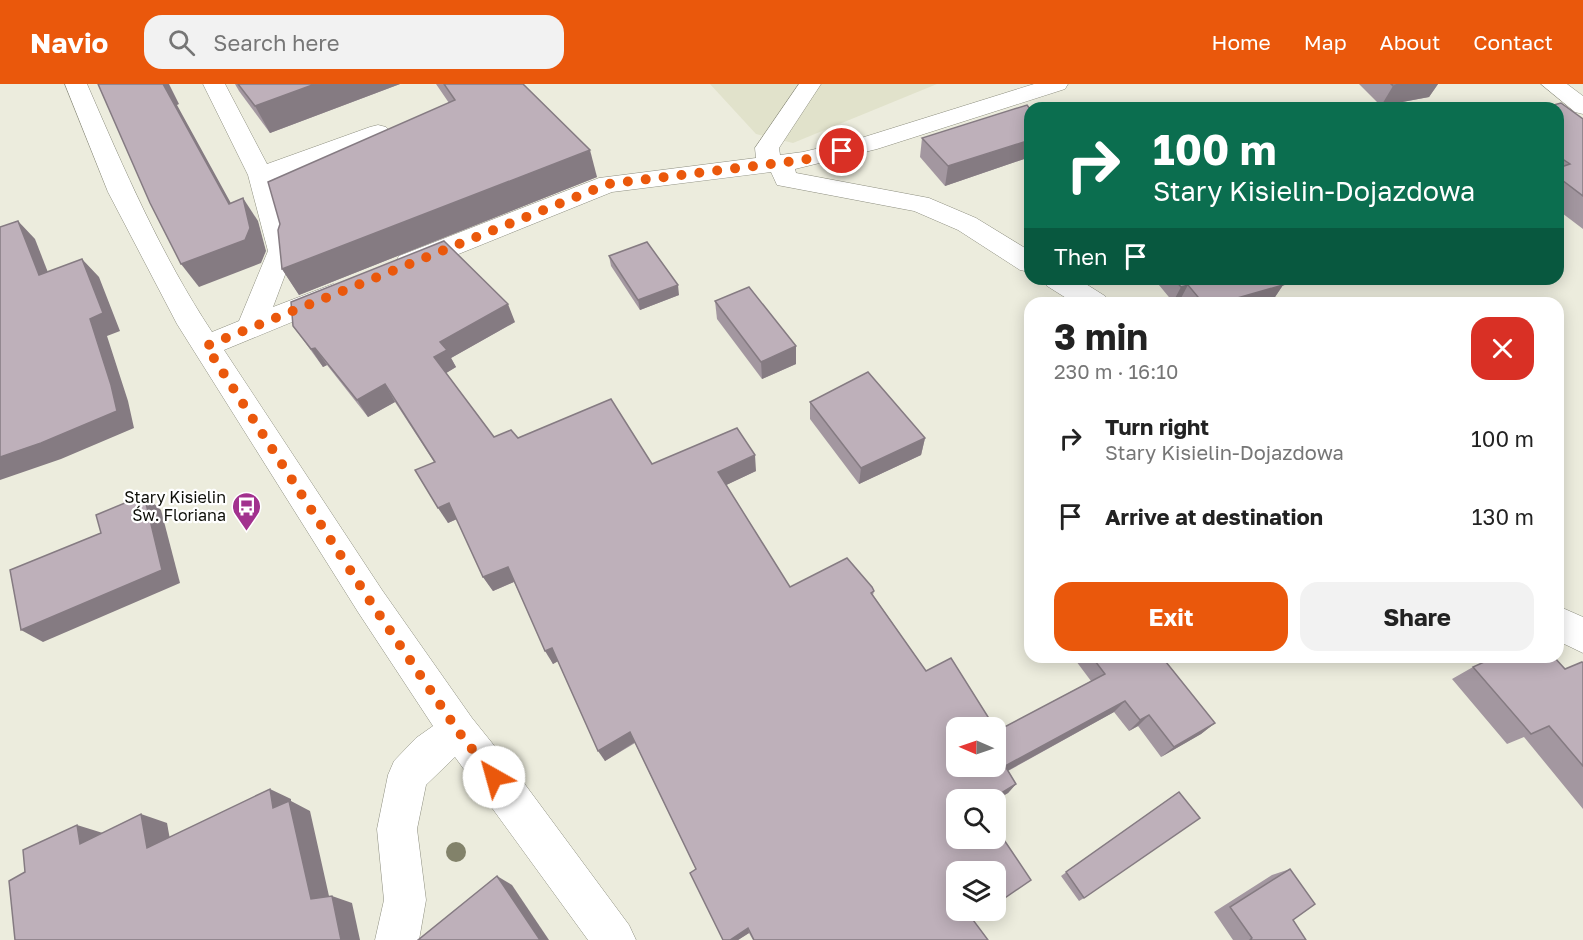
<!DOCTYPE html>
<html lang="en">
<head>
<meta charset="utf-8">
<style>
  :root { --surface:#fff; --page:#f2f2f2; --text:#222; --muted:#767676; --accent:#ea580c }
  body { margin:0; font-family:"Golos Text",sans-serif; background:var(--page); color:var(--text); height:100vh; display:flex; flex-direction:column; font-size:22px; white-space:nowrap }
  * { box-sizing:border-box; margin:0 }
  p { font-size:20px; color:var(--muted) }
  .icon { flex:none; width:33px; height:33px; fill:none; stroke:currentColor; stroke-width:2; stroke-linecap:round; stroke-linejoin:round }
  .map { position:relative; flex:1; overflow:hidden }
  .sheet { position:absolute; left:1024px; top:213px; width:540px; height:366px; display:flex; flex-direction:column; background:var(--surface); border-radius:18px; box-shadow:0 3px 15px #0003 }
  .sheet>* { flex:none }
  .hud { position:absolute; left:1024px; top:18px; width:540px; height:183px; border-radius:18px; box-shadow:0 3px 15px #0003; background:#0b6e4f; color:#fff; overflow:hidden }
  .needle { width:39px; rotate:272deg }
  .buttons { position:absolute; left:946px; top:633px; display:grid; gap:12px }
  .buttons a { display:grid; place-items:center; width:60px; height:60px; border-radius:12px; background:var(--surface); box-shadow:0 3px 15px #0003; font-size:30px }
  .pin { position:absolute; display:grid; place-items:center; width:51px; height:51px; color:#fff; margin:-26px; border:3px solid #fff; border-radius:50%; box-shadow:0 2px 6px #0007 }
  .me { position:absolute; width:66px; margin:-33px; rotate:322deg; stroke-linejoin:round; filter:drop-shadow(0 0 4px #0008) }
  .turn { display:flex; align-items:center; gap:21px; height:126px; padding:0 30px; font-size:27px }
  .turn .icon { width:78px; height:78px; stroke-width:2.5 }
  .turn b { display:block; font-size:42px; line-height:51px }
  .then { display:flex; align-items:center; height:57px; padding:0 30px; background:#0003; gap:12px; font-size:22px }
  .round { display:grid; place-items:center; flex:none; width:63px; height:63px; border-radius:18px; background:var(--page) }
  .summary { display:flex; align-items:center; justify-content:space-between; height:102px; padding:0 30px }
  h1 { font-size:36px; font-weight:700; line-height:45px }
  .action { display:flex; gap:12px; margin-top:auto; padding:12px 30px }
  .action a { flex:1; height:69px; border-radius:18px; background:var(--accent); color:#fff; font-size:24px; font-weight:700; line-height:69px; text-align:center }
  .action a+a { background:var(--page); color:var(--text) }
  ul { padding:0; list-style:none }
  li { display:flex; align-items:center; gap:18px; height:78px; padding:0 30px }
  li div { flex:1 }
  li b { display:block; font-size:22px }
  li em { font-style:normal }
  header { display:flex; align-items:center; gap:36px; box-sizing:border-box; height:84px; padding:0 30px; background:var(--accent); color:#fff }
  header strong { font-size:28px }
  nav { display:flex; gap:33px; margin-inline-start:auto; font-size:21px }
  .search { width:420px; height:54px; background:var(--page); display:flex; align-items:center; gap:15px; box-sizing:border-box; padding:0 21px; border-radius:18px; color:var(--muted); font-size:22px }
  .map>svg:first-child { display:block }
  .built { fill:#e1e2cb }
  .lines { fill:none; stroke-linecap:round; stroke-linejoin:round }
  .minor-casing { stroke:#8d8e7f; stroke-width:1 }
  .minor { fill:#fff; fill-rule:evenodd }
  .tree { fill:#82826a }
  .wall { fill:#a397a0 }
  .shaded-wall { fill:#857b82 }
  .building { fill:#beb0ba; stroke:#857b82; stroke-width:1.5 }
  .route { stroke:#ea580c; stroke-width:10; stroke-dasharray:0 18 }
  .labels { text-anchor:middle; stroke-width:4.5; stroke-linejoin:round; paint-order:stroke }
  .poi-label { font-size:16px; fill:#0e0f09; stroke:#fff; text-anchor:end }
</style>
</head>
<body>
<header>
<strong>Navio</strong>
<div class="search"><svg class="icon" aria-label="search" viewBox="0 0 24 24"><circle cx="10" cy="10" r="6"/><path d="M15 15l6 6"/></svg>Search here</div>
<nav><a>Home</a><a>Map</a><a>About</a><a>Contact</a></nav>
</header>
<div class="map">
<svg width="1583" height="856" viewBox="0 0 1583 856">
  <rect width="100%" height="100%" fill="#ececdd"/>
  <path class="built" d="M710 0H937L793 59 756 50Z"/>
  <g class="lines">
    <defs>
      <g id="minor">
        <path d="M65 0H87C124 85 161 171 212 248L239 237 268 167 248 91 203 0H225L267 80 370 43 378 41 386 43 390 48 386 53 274 95 294 167 273 223 333 200 343 203 347 210 343 217 224 266 382 506 472 634 521 695 629 841 636 856H588L455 673 426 701 417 745 426 816 419 856H375L384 816 377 745 388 691 394 677 416 654 433 642 358 528 177 240 108 108Z"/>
        <path d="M799 0H821L779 64 780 71 803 68 861 54 1034 0H1068L1065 5 877 65 795 85 796 89 929 114 976 134 1030 167V188L1020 186 958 146 914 127 777 101 771 88 612 108 419 186 409 188 399 186 395 179 399 172 599 94 756 74 755 64Z"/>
        <path d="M1541 0H1567L1583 12V30L1575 28Z"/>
        <path d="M1043 195H1078L1105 212 1109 219H1074L1047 202Z"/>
        <path d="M1558 522 1583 533V569L1558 557Z"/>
      </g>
    </defs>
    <use href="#minor" class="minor-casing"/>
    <use href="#minor" class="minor"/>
  </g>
  <circle class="tree" cx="456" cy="768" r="10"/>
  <g class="wall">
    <path d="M235 0H400L270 49 239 7Z"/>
    <path d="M436 0H523L597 93 299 211 282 185 280 140 449 19Z"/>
    <path d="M1359 0H1438L1429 13 1381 22Z"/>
    <path d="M1558 24 1583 35V145L1558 126Z"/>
    <path d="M1030 25V73L945 102 920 73 922 54Z"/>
    <path d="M609 172 679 211 640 226 611 182Z"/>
    <path d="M1154 195H1277L1283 201 1273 216 1262 219H1183L1180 216 1173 218Z"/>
    <path d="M715 217 796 262V280L762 295 717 235Z"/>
    <path d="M515 238 451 274 456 283 446 289 494 353 518 354 652 380 756 387 726 401 790 503 874 507 873 511 926 587 997 647 1091 597 1073 573H1162L1215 639 1201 650 1161 673 1138 642 1129 647 1114 628 1008 687 1016 700 1008 709 996 716H957L973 836 988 856H753L749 849 738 856H723L696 785 635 659 605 677 558 577 553 580 514 498 493 507 483 493 457 435 448 439 434 378 395 318 368 333 327 281 323 283 293 242Z"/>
    <path d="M810 318 925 354 921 371 859 400 810 335Z"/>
    <path d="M1583 579V725L1524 653 1507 660 1452 595 1473 583 1565 585Z"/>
    <path d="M1179 708 1084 814 1079 817 1061 792Z"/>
    <path d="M1290 785 1293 836 1306 856H1233L1214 828 1272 791Z"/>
  </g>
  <g class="shaded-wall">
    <path d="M163 0H169L179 20 177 21 244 143 229 120Z"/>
    <path d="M315 0H400L270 49 255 22Z"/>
    <path d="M1407 0H1438L1429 13 1381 22 1393 2Z"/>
    <path d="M1030 56V73L945 102 948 82Z"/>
    <path d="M590 66 597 93 299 211 282 185Z"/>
    <path d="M243 114 258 137 266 167 261 179 199 203 181 180Z"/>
    <path d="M18 137 35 155 56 209 39 191Z"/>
    <path d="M82 175 99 193 120 247 107 252 128 317 134 344 61 375 0 396V373L90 235Z"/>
    <path d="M678 201 679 211 640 226 638 216Z"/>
    <path d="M1188 201 1180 216 1173 218 1181 203Z"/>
    <path d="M1283 201 1273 216 1262 219H1220Z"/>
    <path d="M508 220 515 238 451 274 456 283 443 291 434 273 440 258Z"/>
    <path d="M796 262V280L762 295 761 278Z"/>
    <path d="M315 264 327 281 323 283 311 265Z"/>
    <path d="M385 300 395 318 368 333 357 316Z"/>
    <path d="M925 354 921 371 859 400 861 384Z"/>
    <path d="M755 371 756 387 720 404 718 388Z"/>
    <path d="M144 411 161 426 180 499 43 558 21 546Z"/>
    <path d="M449 419 459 434 448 439 438 424Z"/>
    <path d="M508 483 516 497 493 507 483 493Z"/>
    <path d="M552 564 560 576 553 580 545 567Z"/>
    <path d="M1125 617 1114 628 998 692 1005 682Z"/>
    <path d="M1149 631 1138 642 1129 647 1140 636Z"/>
    <path d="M1215 639 1201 650 1161 673 1174 663Z"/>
    <path d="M630 648 635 658 605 677 598 667Z"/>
    <path d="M1016 700 1008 709 996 716H990Z"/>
    <path d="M270 705 291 715V717L310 727 331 821 311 815 273 724Z"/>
    <path d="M141 730 167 739 173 772 147 764Z"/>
    <path d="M77 741 106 750 80 760Z"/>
    <path d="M497 792 512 801 549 856H540Z"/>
    <path d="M332 812 352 819 360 856H341Z"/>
    <path d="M748 844 749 849 738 856H730Z"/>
  </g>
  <g class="building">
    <path d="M98 0H163L229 120 243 114 250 144 245 156 181 180 150 119Z"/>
    <path d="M238 0H315L255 22Z"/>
    <path d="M444 0H523L590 66 282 185 278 146 280 140 268 98 455 16Z"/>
    <path d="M1391 0H1407L1393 2Z"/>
    <path d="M1561 19 1583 35V112L1558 93V84L1570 80 1558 72V24H1542Z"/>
    <path d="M1027 21 1030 25V56L948 82 922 54Z"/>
    <path d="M18 137 39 191 82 175 103 229 90 235 111 301 117 327 41 359 0 373V143Z"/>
    <path d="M444 157 508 220 440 258 447 266 434 273 494 353 511 346 518 354 611 315 652 380 737 344 755 371 718 388 790 503 847 474 872 503 874 507 871 509 926 587 951 574 995 644H957V682H996V645L997 647 1105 590 1092 573H1162L1215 639 1174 663 1149 631 1140 636 1125 617 1005 682 1016 700 990 716H957V754H996V744L1031 796 996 820V788H957V826H986L973 836 988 856H754L748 844 730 856H723L690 789 696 785 630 648 598 667 552 564 545 567 508 483 483 493 449 419 438 424 415 386 435 378 385 300 357 316 315 264 311 265 293 242 291 218Z"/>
    <path d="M647 158 678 201 638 216 609 172Z"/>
    <path d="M1174 195H1277L1283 201 1220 219H1203L1188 201 1181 203Z"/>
    <path d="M749 203 796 262 761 278 715 217Z"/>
    <path d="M868 288 925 354 861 384 810 318Z"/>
    <path d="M144 411 162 486 21 546 10 486 101 449 96 431Z"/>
    <path d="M1495 573H1554L1565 585 1582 578 1583 579V682L1549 642 1531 650 1473 583Z"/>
    <path d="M270 705 273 724 289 717 311 815 332 812 341 856H15L9 797 25 788 23 766 77 741 80 760 141 730 147 764Z"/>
    <path d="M1179 708 1200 734 1084 814 1066 788Z"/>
    <path d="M1290 785 1315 820 1293 836 1306 856H1250L1252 854 1230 823Z"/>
    <path d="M497 792 540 856H418Z"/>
  </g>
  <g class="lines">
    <path class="route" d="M494 693 458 647 370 517 206 262 608 100 803 76 842 67"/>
  </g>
  <defs>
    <symbol id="bus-pin" viewBox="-11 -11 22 30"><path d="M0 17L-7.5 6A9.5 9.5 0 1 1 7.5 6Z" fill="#a2318e" stroke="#fff"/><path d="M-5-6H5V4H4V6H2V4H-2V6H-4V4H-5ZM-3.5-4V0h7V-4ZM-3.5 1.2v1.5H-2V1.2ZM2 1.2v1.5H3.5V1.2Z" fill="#fff"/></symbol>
  </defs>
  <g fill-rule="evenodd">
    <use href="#bus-pin" x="230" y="406" width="33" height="45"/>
  </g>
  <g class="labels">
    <g class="poi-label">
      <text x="226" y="419">Stary Kisielin<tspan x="226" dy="18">Św. Floriana</tspan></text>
    </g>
  </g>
</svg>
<div class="buttons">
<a><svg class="needle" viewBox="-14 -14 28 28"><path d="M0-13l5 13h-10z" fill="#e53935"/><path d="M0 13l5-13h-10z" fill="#767676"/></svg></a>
<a><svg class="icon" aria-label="search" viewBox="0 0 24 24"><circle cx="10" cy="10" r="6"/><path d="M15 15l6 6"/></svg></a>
<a><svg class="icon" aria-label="layers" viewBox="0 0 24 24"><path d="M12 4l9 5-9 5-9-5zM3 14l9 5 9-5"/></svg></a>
</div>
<div class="pin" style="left:842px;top:67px;background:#d93025"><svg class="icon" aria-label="arrive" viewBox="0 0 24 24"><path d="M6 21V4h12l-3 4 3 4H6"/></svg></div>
<svg class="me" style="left:494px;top:693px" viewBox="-20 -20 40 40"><circle r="19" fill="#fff"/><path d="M0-13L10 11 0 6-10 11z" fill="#ea580c"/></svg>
<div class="hud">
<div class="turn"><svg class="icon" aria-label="right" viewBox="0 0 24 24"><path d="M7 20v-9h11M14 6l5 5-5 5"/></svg><div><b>100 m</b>Stary Kisielin-Dojazdowa</div></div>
<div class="then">Then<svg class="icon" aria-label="arrive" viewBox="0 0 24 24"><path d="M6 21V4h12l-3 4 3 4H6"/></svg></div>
</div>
<section class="sheet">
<div class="summary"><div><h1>3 min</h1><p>230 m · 16:10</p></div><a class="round" style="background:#d93025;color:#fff"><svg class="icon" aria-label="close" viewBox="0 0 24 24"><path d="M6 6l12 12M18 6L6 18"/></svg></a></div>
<ul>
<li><svg class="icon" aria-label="right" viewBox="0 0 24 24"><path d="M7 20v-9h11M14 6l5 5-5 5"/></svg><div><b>Turn right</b><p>Stary Kisielin-Dojazdowa</p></div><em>100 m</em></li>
<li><svg class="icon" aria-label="arrive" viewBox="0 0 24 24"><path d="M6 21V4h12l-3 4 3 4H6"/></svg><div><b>Arrive at destination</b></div><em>130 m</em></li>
</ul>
<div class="action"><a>Exit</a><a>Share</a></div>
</section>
</div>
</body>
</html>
